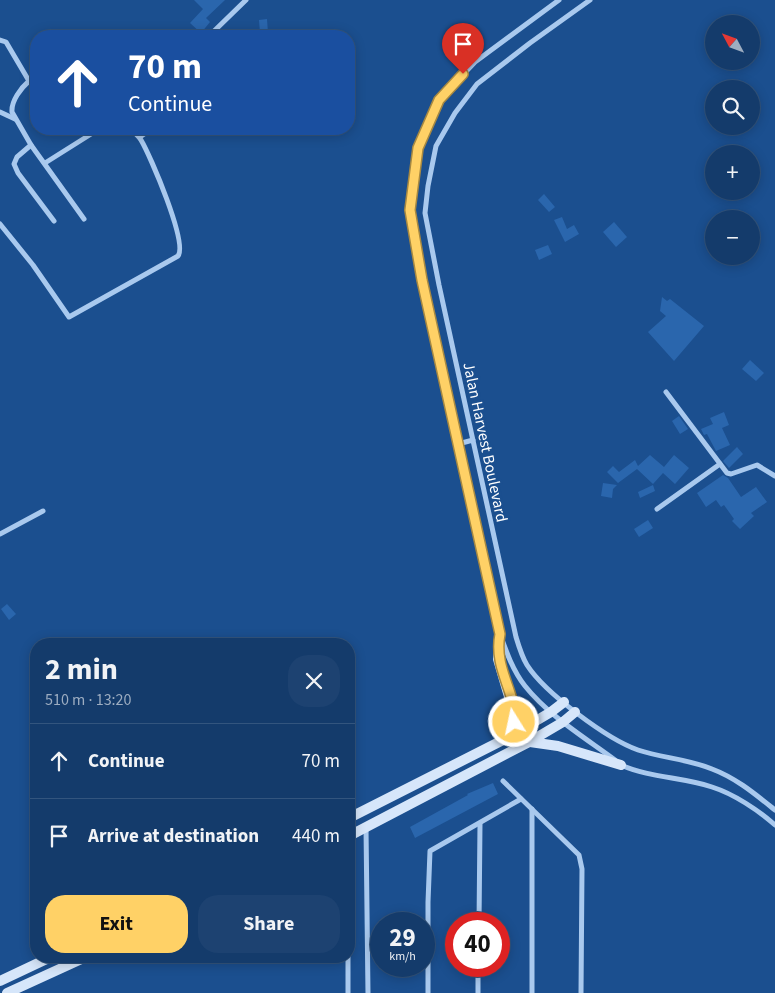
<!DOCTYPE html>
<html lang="en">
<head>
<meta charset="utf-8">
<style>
  :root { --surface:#143b6b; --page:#1d4271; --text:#f1f3f6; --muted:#9dadc1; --line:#33557e; --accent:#ffd166 }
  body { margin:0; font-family:"Source Sans 3",sans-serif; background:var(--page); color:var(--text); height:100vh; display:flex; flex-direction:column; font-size:19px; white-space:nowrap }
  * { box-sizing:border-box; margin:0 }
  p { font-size:16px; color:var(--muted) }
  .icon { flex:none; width:28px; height:28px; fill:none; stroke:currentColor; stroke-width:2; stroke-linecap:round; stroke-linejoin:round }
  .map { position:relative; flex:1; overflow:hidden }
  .sheet { position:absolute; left:30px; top:638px; width:325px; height:325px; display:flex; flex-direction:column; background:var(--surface); border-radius:20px; box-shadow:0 2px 12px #0003,0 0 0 1px var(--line) }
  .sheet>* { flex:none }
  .banner { position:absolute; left:30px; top:30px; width:325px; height:105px; border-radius:20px; box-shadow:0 2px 12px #0003,0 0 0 1px var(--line); background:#1a4fa0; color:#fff; overflow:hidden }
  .needle { width:32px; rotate:311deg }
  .controls { position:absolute; left:705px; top:15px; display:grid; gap:10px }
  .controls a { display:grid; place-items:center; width:55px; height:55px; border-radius:50%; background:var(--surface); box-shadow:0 2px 12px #0003,0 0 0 1px var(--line); font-size:25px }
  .speed { position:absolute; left:370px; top:912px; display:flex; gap:10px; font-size:25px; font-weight:700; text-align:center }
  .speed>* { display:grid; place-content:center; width:65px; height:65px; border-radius:50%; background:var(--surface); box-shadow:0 2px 12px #0003,0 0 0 1px var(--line); line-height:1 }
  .speed small { font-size:12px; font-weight:400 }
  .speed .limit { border:8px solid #d22; background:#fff; color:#111 }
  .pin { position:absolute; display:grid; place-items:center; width:42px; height:42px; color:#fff; margin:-51px -21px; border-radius:50% 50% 50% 0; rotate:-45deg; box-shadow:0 0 5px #0007 }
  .pin .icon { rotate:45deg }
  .me { position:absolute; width:55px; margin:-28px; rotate:350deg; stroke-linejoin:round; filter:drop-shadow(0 0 4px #0008) }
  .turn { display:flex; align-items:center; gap:18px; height:105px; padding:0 15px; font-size:22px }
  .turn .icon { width:65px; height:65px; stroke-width:2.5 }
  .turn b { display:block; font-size:35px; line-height:42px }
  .round { display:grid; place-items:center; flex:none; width:52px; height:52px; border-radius:20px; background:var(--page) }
  .headline { display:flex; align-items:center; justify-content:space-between; height:85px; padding:0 15px }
  h1 { font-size:30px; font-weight:700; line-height:38px }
  .button { display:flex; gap:10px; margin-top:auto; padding:10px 15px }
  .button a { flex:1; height:58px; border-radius:20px; background:var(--accent); color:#111; font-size:20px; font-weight:700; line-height:58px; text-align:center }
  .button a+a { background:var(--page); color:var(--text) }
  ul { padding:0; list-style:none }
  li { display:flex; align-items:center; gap:15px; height:75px; padding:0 15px; border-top:1px solid var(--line) }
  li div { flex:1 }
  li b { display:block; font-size:19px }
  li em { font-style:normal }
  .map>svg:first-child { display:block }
  .building { fill:#2a66ad }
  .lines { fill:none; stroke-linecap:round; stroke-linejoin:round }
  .street { stroke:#a9c9ee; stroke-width:5 }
  .secondary { stroke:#d6e6fa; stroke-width:10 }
  .route-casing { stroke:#a68842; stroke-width:12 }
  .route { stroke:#ffd166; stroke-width:9 }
  .labels { text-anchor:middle; stroke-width:5; stroke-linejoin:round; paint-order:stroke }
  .street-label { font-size:16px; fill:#fff; stroke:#1b4f8f }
</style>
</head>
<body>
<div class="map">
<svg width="775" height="993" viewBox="0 0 775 993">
  <rect width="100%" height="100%" fill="#1b4f8f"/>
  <g class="building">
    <path d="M194 0H225L206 18 210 22 201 33 190 23 203 9Z"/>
    <path d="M267 19 268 33H260L259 20Z"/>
    <path d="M544 194 555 207 549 212 538 200Z"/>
    <path d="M562 217 567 229 574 225 579 234 565 242 554 220Z"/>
    <path d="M614 222 627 237 616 247 603 232Z"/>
    <path d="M548 245 552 254 539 260 535 250Z"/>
    <path d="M662 297 667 301 670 299 704 326 674 361 648 332 666 316 660 311Z"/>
    <path d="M750 360 764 373 756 381 742 369Z"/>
    <path d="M724 412 729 425 722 428 730 445 716 451 707 434 704 435 701 429 713 424 710 418Z"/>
    <path d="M679 416 688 429 680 434 672 421Z"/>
    <path d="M737 447 743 454 729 468 723 461Z"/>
    <path d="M650 455 664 467 674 455 689 468 675 484 663 473 653 484 637 469 618 483 607 472 613 466 619 472 635 460 638 466Z"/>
    <path d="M723 475 728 478 741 497 756 487 767 502 751 513 754 516 740 529 732 521 734 519 724 505 721 507 716 500 706 507 697 493Z"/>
    <path d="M603 483 617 485 613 489 612 498 601 496Z"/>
    <path d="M653 485 655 491 640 498 638 492Z"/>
    <path d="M648 520 653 528 639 537 634 529Z"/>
    <path d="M7 604 16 614 9 620 1 609Z"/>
    <path d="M493 783 498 794 415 838 410 827 468 795 467 794Z"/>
  </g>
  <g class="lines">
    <g class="street">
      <path d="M559 0 475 62 439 100 418 148 412 185 410 210 422 280 500 634C506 651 513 671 525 686 549 716 584 737 615 760"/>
      <path d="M590 0 530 43 477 84 455 113 436 146 428 186 425 213 439 285 516 637C519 647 522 657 527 665 545 693 607 739 638 750 662 758 688 759 712 769 736 778 755 794 775 810"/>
      <path d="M209 36 246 0"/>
      <path d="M0 40 6 42 29 81C21 88 11 101 12 112L31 145 84 219"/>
      <path d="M29 81 36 77"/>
      <path d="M0 112 15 119"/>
      <path d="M140 137 151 129"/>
      <path d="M31 145 17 157 14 164 18 173 54 221"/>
      <path d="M45 163 99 129"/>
      <path d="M0 224 33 265 69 317 178 256C188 243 150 155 141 140 138 135 134 132 130 129"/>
      <path d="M666 392 727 473 731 474 757 465 775 476"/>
      <path d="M458 444 473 440"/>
      <path d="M657 509 720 464"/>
      <path d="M0 534 43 511"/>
      <path d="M621 765C650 778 682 777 712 787 734 794 758 810 775 825"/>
      <path d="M503 781 579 855 582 869 581 993"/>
      <path d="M366 828 368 993"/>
      <path d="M479 924 480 824"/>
      <path d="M348 993V956"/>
      <path d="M428 993V902L430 851 521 799"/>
      <path d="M478 993V966"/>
      <path d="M532 993V809"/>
    </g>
    <g class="secondary">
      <path d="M500 634 498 659 515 717 507 738"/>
      <path d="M530 742 558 746 621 765"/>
      <path d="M349 818 507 738 551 712 564 702"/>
      <path d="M349 836 529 742 563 722 575 712"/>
      <path d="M0 981 53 956"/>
      <path d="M7 993 88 956"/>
    </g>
  </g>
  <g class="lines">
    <defs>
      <path id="route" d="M463 74 439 100 418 148 410 210 422 280 500 634C493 670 518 694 514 722"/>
    </defs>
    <use href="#route" class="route-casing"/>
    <use href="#route" class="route"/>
  </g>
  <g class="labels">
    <g class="street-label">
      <text transform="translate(486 442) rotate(78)" y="6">Jalan Harvest Boulevard</text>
    </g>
  </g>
</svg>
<div class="controls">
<a><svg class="needle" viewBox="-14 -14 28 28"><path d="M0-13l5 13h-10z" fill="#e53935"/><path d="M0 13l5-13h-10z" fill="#9dadc1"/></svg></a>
<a><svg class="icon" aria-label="search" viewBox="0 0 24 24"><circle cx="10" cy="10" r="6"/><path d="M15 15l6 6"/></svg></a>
<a>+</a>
<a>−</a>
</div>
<div class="speed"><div>29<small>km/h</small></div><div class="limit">40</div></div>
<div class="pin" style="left:463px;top:74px;background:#d93025"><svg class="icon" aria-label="arrive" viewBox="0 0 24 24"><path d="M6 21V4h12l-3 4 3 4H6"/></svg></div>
<svg class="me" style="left:514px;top:722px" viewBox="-20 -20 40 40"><circle r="17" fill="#ffd166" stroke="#fff" stroke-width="3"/><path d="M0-11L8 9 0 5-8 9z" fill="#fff"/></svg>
<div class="banner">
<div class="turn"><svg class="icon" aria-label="ahead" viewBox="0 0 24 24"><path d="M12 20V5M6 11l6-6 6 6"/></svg><div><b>70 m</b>Continue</div></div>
</div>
<section class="sheet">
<div class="headline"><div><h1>2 min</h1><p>510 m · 13:20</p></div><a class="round"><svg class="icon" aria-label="close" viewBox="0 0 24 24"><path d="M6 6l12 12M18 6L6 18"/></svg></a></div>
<ul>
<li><svg class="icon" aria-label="ahead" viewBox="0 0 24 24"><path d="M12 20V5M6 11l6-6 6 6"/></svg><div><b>Continue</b></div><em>70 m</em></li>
<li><svg class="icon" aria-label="arrive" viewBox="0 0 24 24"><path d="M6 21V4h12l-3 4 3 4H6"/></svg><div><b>Arrive at destination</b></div><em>440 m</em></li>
</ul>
<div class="button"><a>Exit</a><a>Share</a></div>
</section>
</div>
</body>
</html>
